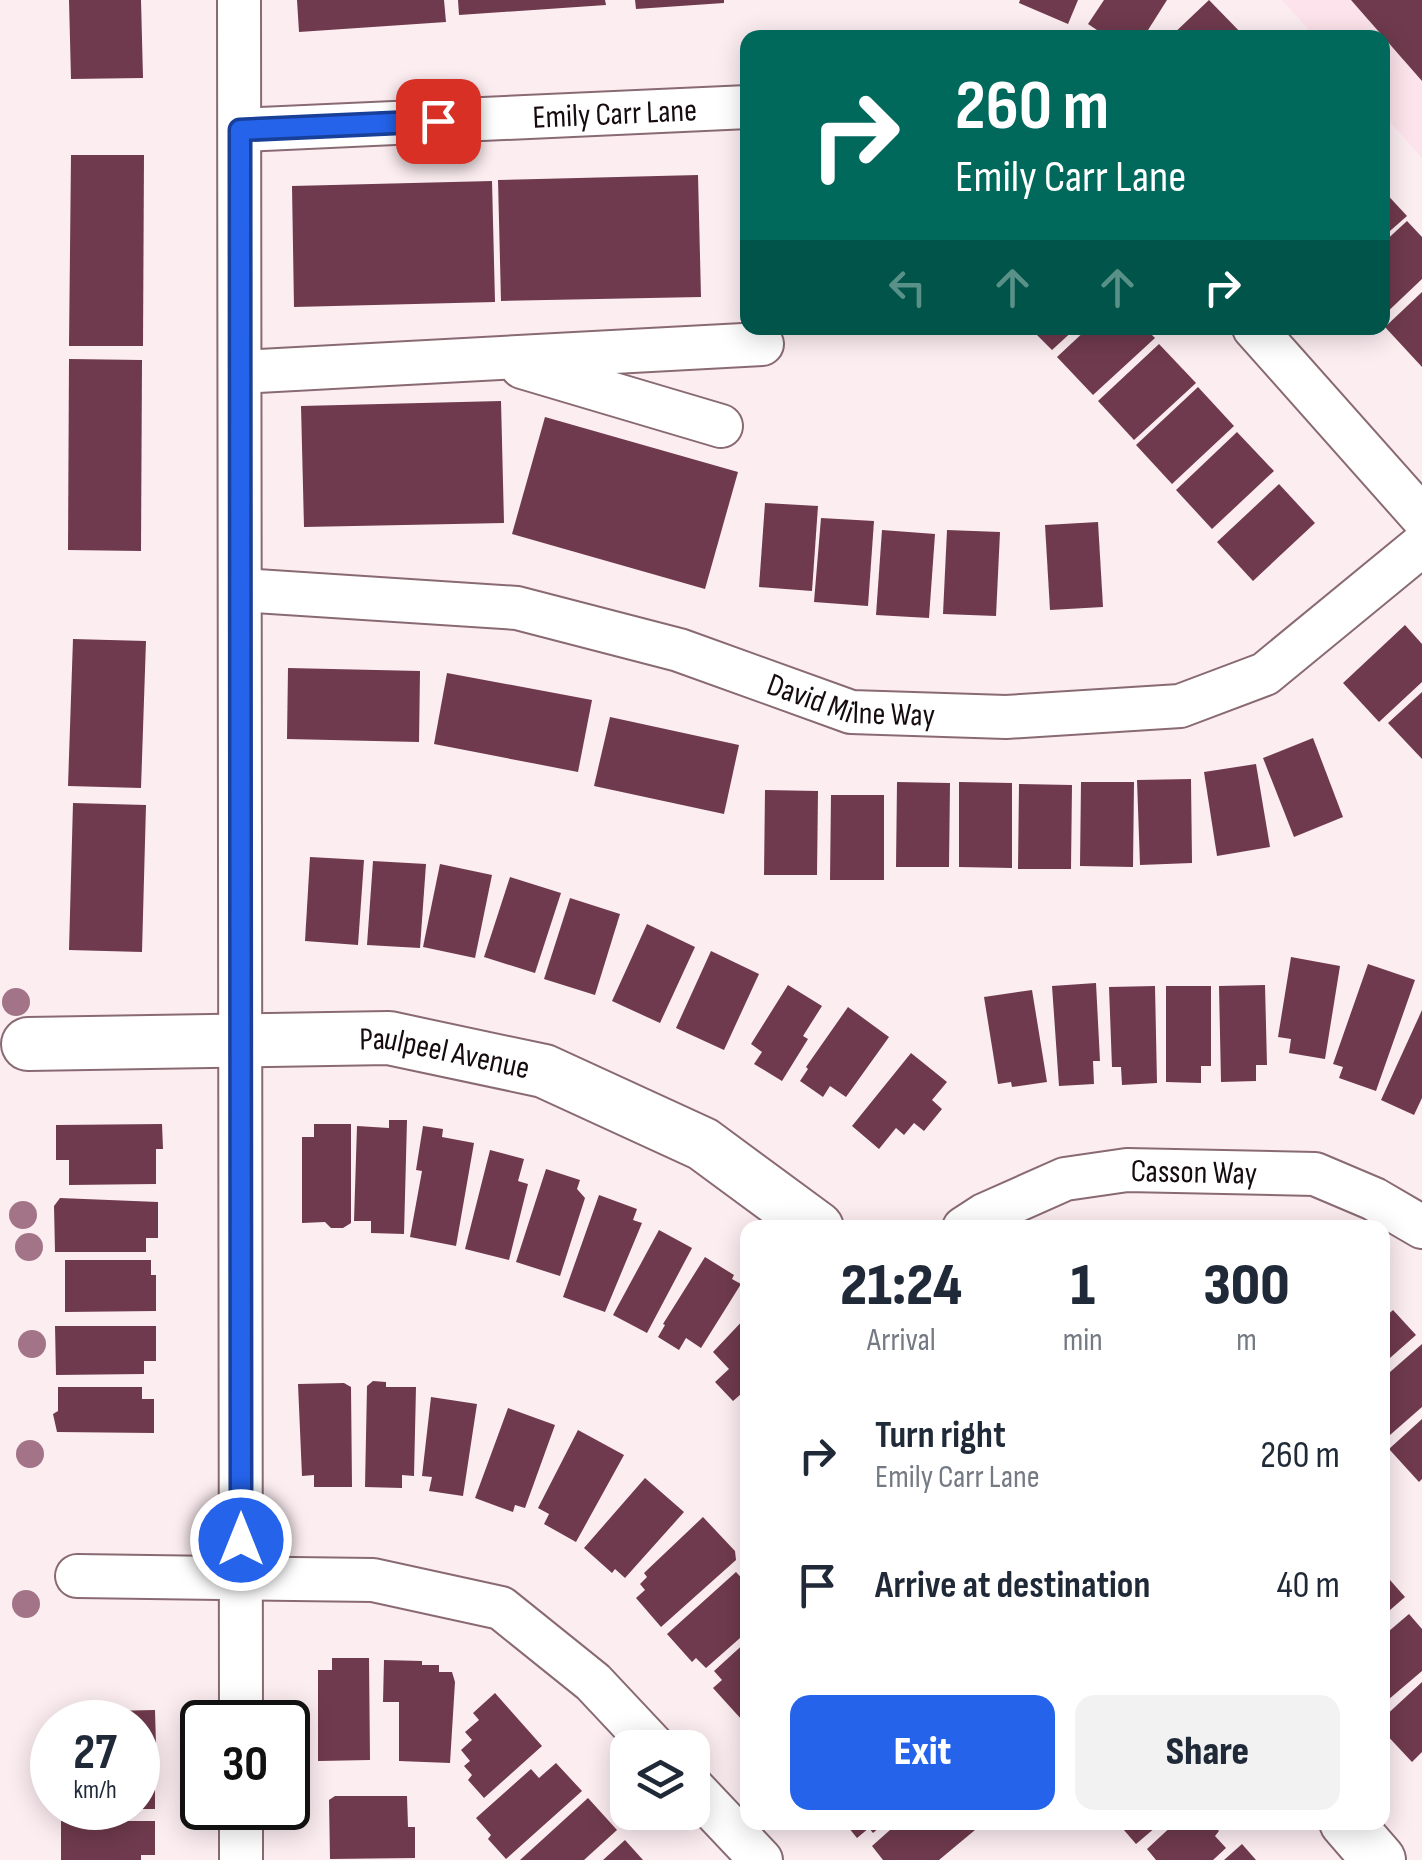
<!DOCTYPE html>
<html lang="en">
<head>
<meta charset="utf-8">
<style>
  :root { --surface:#fff; --page:#f2f2f3; --text:#1f2937; --muted:#747a83; --accent:#2563eb }
  body { margin:0; font-family:"Sofia Sans Condensed",sans-serif; background:var(--page); color:var(--text); height:100vh; display:flex; flex-direction:column; font-size:38px; white-space:nowrap }
  * { box-sizing:border-box; margin:0 }
  p { font-size:32px; color:var(--muted) }
  .icon { flex:none; width:55px; height:55px; fill:none; stroke:currentColor; stroke-width:2; stroke-linecap:round; stroke-linejoin:round }
  .map { position:relative; flex:1; overflow:hidden }
  .panel { position:absolute; left:740px; top:1220px; width:650px; height:610px; display:flex; flex-direction:column; background:var(--surface); border-radius:20px; box-shadow:0 5px 25px #0003 }
  .panel>* { flex:none }
  .guide { position:absolute; left:740px; top:30px; width:650px; height:305px; border-radius:20px; box-shadow:0 5px 25px #0003; background:#00695c; color:#fff; overflow:hidden }
  .fabs { position:absolute; left:610px; top:1730px; display:grid; gap:20px }
  .fabs a { display:grid; place-items:center; width:100px; height:100px; border-radius:20px; background:var(--surface); box-shadow:0 5px 25px #0003; font-size:50px }
  .speed { position:absolute; left:30px; top:1700px; display:flex; gap:20px; font-size:50px; font-weight:700; text-align:center }
  .speed>* { display:grid; place-content:center; width:130px; height:130px; border-radius:50%; background:var(--surface); box-shadow:0 5px 25px #0003; line-height:1 }
  .speed small { font-size:25px; font-weight:400 }
  .speed .limit { border:5px solid #111; border-radius:15px; background:#fff; color:#111 }
  .pin { position:absolute; display:grid; place-items:center; width:85px; height:85px; color:#fff; margin:-42px; border-radius:20px; box-shadow:0 5px 15px #0006 }
  .me { position:absolute; width:110px; margin:-55px; rotate:0deg; stroke-linejoin:round; filter:drop-shadow(0 0 8px #0008) }
  .turn { display:flex; align-items:center; gap:35px; height:210px; padding:0 50px; font-size:45px }
  .turn .icon { width:130px; height:130px; stroke-width:2.5 }
  .turn b { display:block; font-size:70px; line-height:85px }
  .lanes { display:flex; align-items:center; height:95px; padding:0 50px; background:#0003; justify-content:center; gap:50px; direction:ltr }
  .lanes .off { opacity:.35 }
  .eta { display:flex; justify-content:space-evenly; align-items:center; height:170px; text-align:center }
  .eta b { font-size:60px; font-weight:800; line-height:70px }
  .action { display:flex; gap:20px; margin-top:auto; padding:20px 50px }
  .action a { flex:1; height:115px; border-radius:20px; background:var(--accent); color:#fff; font-size:40px; font-weight:800; line-height:115px; text-align:center }
  .action a+a { background:var(--page); color:var(--text) }
  ul { padding:0; list-style:none }
  li { display:flex; align-items:center; gap:30px; height:130px; padding:0 50px }
  li div { flex:1 }
  li b { display:block; font-size:38px }
  li em { font-style:normal }
  .map>svg:first-child { display:block }
  .built { fill:#fde3eb }
  .building { fill:#6f3a4d }
  .lines { fill:none; stroke-linecap:round; stroke-linejoin:round }
  .minor-casing { stroke:#896a73; stroke-width:46 }
  .tertiary-casing { stroke:#896a73; stroke-width:56 }
  .minor { stroke:#fff; stroke-width:42 }
  .tertiary { stroke:#fff; stroke-width:52 }
  .tree { fill:#a37488 }
  .route-casing { stroke:#184099; stroke-width:25 }
  .route { stroke:#2563eb; stroke-width:18 }
  .labels { text-anchor:middle; stroke-width:10; stroke-linejoin:round; paint-order:stroke }
  .street-label { font-size:32px; fill:#160b0f; stroke:#fff }
</style>
</head>
<body>
<div class="map">
<svg width="1422" height="1860" viewBox="0 0 1422 1860">
  <rect width="100%" height="100%" fill="#fcedf1"/>
  <path class="built" d="M1282 0H1422V158L1383 114 1382 38 1315 37Z"/>
  <g class="building">
    <path d="M69 0H141L143 78 71 79Z"/>
    <path d="M297 0H444L446 22 299 32Z"/>
    <path d="M458 0H605L606 5 459 15Z"/>
    <path d="M635 0H724V3L636 9Z"/>
    <path d="M1020 0H1078L1068 24 1019 3Z"/>
    <path d="M1104 0H1167L1143 38H1109L1088 24Z"/>
    <path d="M1209 0 1246 38H1169Z"/>
    <path d="M1351 0H1422V81Z"/>
    <path d="M71 155H144L143 346H69Z"/>
    <path d="M698 175 701 297 501 301 498 180Z"/>
    <path d="M492 181 495 302 294 307 292 186Z"/>
    <path d="M1382 189 1407 216 1382 238Z"/>
    <path d="M1407 221 1422 237V279L1382 317V244Z"/>
    <path d="M1422 292V367L1385 327Z"/>
    <path d="M1030 328H1076L1052 350Z"/>
    <path d="M1088 328H1145L1155 338 1093 395 1057 357Z"/>
    <path d="M1159 344 1196 383 1134 440 1098 401Z"/>
    <path d="M69 359 142 360 141 551 68 550Z"/>
    <path d="M1198 387 1234 426 1172 484 1136 445Z"/>
    <path d="M501 401 504 523 304 527 301 406Z"/>
    <path d="M545 417 738 472 705 589 512 534Z"/>
    <path d="M1237 432 1274 471 1212 529 1176 490Z"/>
    <path d="M1279 484 1315 523 1253 581 1217 542Z"/>
    <path d="M765 503 818 506 812 591 759 587Z"/>
    <path d="M821 518 874 521 868 606 814 602Z"/>
    <path d="M1098 522 1103 607 1050 610 1045 525Z"/>
    <path d="M882 530 935 534 929 618 876 615Z"/>
    <path d="M947 530 1000 532 996 616 943 614Z"/>
    <path d="M1405 625 1422 644V682L1379 722 1343 683Z"/>
    <path d="M73 639 146 641 141 788 68 786Z"/>
    <path d="M288 668 420 671 419 742 287 739Z"/>
    <path d="M447 673 592 700 578 772 434 744Z"/>
    <path d="M1422 692V759L1388 723Z"/>
    <path d="M610 717 739 745 724 814 594 786Z"/>
    <path d="M1313 738 1343 817 1294 837 1263 758Z"/>
    <path d="M1256 764 1270 847 1217 856 1204 772Z"/>
    <path d="M1191 779 1192 863 1140 865 1137 780Z"/>
    <path d="M897 782 950 783 949 867H896Z"/>
    <path d="M959 782 1012 783V868L959 867Z"/>
    <path d="M1081 782H1134L1133 867 1080 866Z"/>
    <path d="M1019 784 1072 785 1071 869H1018Z"/>
    <path d="M765 790 818 791 817 875H764Z"/>
    <path d="M831 795H884V880H830Z"/>
    <path d="M73 803 146 805 142 952 69 950Z"/>
    <path d="M310 857 364 860 358 945 305 941Z"/>
    <path d="M373 861 426 864 420 948 367 945Z"/>
    <path d="M440 864 492 875 475 958 423 947Z"/>
    <path d="M510 877 561 893 535 973 484 957Z"/>
    <path d="M570 898 620 914 595 995 544 979Z"/>
    <path d="M647 924 695 947 660 1023 612 1001Z"/>
    <path d="M711 951 759 974 724 1050 676 1028Z"/>
    <path d="M1291 957 1340 966 1325 1059 1289 1053 1291 1039 1278 1037Z"/>
    <path d="M1368 964 1415 980 1376 1091 1339 1078 1343 1067 1333 1064Z"/>
    <path d="M1096 983 1100 1061H1093L1094 1084 1059 1086 1052 986Z"/>
    <path d="M788 985 822 1006 803 1036 808 1039 782 1081 754 1064 762 1052 751 1044Z"/>
    <path d="M1265 985 1267 1065H1256V1081L1221 1082 1219 986Z"/>
    <path d="M1155 986 1157 1083 1122 1085 1121 1067H1112L1109 987Z"/>
    <path d="M1166 986H1211V1066H1201V1083L1166 1082Z"/>
    <path d="M1032 990 1047 1082 1012 1087 1011 1082 998 1084 984 997Z"/>
    <path d="M848 1007 889 1037 846 1097 830 1086 823 1097 800 1081 808 1069 806 1067Z"/>
    <path d="M1422 1010V1098L1414 1115 1381 1100Z"/>
    <path d="M911 1053 947 1082 932 1100 942 1109 924 1131 914 1123 904 1135 896 1128 879 1149 852 1126Z"/>
    <path d="M389 1120H407L404 1234 371 1233V1221H354L357 1126 389 1128Z"/>
    <path d="M162 1124 163 1149H156V1184L69 1185V1160H56V1125Z"/>
    <path d="M314 1124H351V1223L343 1228H331L325 1222 302 1223V1137H314Z"/>
    <path d="M423 1126 443 1129 442 1137 474 1143 456 1246 410 1237 422 1171 416 1170Z"/>
    <path d="M490 1150 524 1159 518 1181 528 1184 509 1260 465 1249Z"/>
    <path d="M546 1169 580 1180 577 1189 585 1198 560 1276 516 1262Z"/>
    <path d="M599 1195 637 1209 633 1220 642 1223 605 1312 563 1297Z"/>
    <path d="M60 1198 158 1202V1238H146V1252H55L54 1206Z"/>
    <path d="M659 1230 692 1248 647 1333 613 1315Z"/>
    <path d="M705 1257 734 1275 732 1279 741 1284 701 1348 686 1338 679 1350 658 1337 665 1325 663 1324Z"/>
    <path d="M65 1260H151V1275H156V1311L65 1312Z"/>
    <path d="M1393 1310 1416 1335 1382 1365V1320Z"/>
    <path d="M748 1315V1388L733 1401 715 1382 729 1369 713 1352Z"/>
    <path d="M55 1326H156V1361H144V1374L56 1375Z"/>
    <path d="M1422 1344V1407L1382 1442V1379Z"/>
    <path d="M373 1381 386 1382V1387H416L414 1476 402 1475V1488L365 1487 367 1386Z"/>
    <path d="M344 1383 351 1387 352 1487H314V1475L302 1476 298 1384Z"/>
    <path d="M58 1387H142V1399H154V1433L57 1432 53 1414 58 1411Z"/>
    <path d="M431 1397 477 1404 463 1496 429 1491 432 1477 422 1476Z"/>
    <path d="M508 1408 555 1425 525 1508 515 1505 513 1512 475 1498Z"/>
    <path d="M1422 1419V1479L1419 1482 1389 1449Z"/>
    <path d="M578 1430 624 1455 576 1542 544 1524 549 1514 538 1508Z"/>
    <path d="M645 1478 684 1512 625 1578 615 1569 612 1573 584 1548Z"/>
    <path d="M703 1517 735 1551 736 1560 661 1627 636 1598 645 1590 640 1584 647 1577 644 1573Z"/>
    <path d="M1382 1571 1405 1597 1382 1617Z"/>
    <path d="M736 1572 748 1585V1631L706 1668 696 1658 692 1662 667 1634Z"/>
    <path d="M1409 1614 1422 1629V1671L1382 1705V1637Z"/>
    <path d="M748 1640V1714L742 1720 713 1688 722 1680 714 1671Z"/>
    <path d="M332 1658H369L370 1760 318 1761V1670H332Z"/>
    <path d="M384 1660 422 1661V1665H439V1672H452L455 1682 450 1763 399 1761V1702H383Z"/>
    <path d="M1422 1682V1752L1412 1762 1382 1730V1719Z"/>
    <path d="M495 1693 542 1746 484 1798 468 1780 472 1775 464 1766 470 1761 461 1750 472 1740 465 1732 479 1720 473 1713Z"/>
    <path d="M155 1710 156 1746H138V1722H61V1712Z"/>
    <path d="M556 1763 582 1791 506 1859 488 1839 491 1835 476 1818 531 1769 539 1778Z"/>
    <rect x="138" y="1766" width="17" height="43"/>
    <path d="M335 1796H407L408 1827H415V1858L330 1859 329 1800Z"/>
    <path d="M588 1798 617 1830 584 1860H520Z"/>
    <path d="M61 1821H155V1855H141V1860H61Z"/>
    <path d="M844 1822H886L873 1833 869 1828 857 1838Z"/>
    <path d="M899 1822H968L975 1830 939 1860H883L872 1846Z"/>
    <path d="M1117 1822H1162L1136 1844Z"/>
    <path d="M1176 1822H1211L1219 1831 1215 1836 1226 1848 1213 1860H1156L1147 1849Z"/>
    <path d="M625 1840 643 1860H603Z"/>
    <path d="M1242 1844 1256 1860H1224Z"/>
  </g>
  <g class="lines">
    <defs>
      <g id="minor">
        <path d="M239 0 241 1722"/>
        <path id="s1" d="M240 130 748 107"/>
        <path d="M1254 328 1422 517"/>
        <path d="M522 367 721 426"/>
        <path d="M240 372 762 344"/>
        <path id="s2" d="M241 590 517 608 679 650 851 712 1006 717 1180 706 1265 674 1422 545"/>
        <path id="s3" d="M964 1228 984 1215 1065 1179 1127 1170 1315 1174 1374 1199 1422 1227"/>
        <path d="M77 1576 373 1580 501 1608 593 1682 655 1748"/>
        <path d="M692 1787 761 1860"/>
        <path d="M241 1860V1808"/>
      </g>
      <g id="tertiary">
        <path id="s4" d="M28 1044 389 1038 544 1071 703 1144 817 1228"/>
        <path d="M1346 1822 1379 1860"/>
      </g>
    </defs>
    <use href="#minor" class="minor-casing"/>
    <use href="#tertiary" class="tertiary-casing"/>
    <use href="#minor" class="minor"/>
    <use href="#tertiary" class="tertiary"/>
  </g>
  <g class="tree">
    <circle cx="16" cy="1002" r="14"/>
    <circle cx="23" cy="1215" r="14"/>
    <circle cx="29" cy="1247" r="14"/>
    <circle cx="32" cy="1344" r="14"/>
    <circle cx="30" cy="1454" r="14"/>
    <circle cx="26" cy="1604" r="14"/>
  </g>
  <g class="lines">
    <defs>
      <path id="route" d="M241 1540 240 130 438 121"/>
    </defs>
    <use href="#route" class="route-casing"/>
    <use href="#route" class="route"/>
  </g>
  <g class="labels">
    <g class="street-label">
      <text dy="11" stroke="none"><textPath href="#s1" startOffset="375">Emily Carr Lane</textPath></text>
      <text dy="11" stroke="none"><textPath href="#s2" startOffset="625">David Milne Way</textPath></text>
      <text dy="11" stroke="none"><textPath href="#s4" startOffset="418">Paulpeel Avenue</textPath></text>
      <text dy="11" stroke="none"><textPath href="#s3" startOffset="242">Casson Way</textPath></text>
    </g>
  </g>
</svg>
<div class="fabs">
<a><svg class="icon" aria-label="layers" viewBox="0 0 24 24"><path d="M12 4l9 5-9 5-9-5zM3 14l9 5 9-5"/></svg></a>
</div>
<div class="speed"><div>27<small>km/h</small></div><div class="limit">30</div></div>
<div class="pin" style="left:438px;top:121px;background:#d93025"><svg class="icon" aria-label="arrive" viewBox="0 0 24 24"><path d="M6 21V4h12l-3 4 3 4H6"/></svg></div>
<svg class="me" style="left:241px;top:1540px" viewBox="-20 -20 40 40"><circle r="17" fill="#2563eb" stroke="#fff" stroke-width="3"/><path d="M0-11L8 9 0 5-8 9z" fill="#fff"/></svg>
<div class="guide">
<div class="turn"><svg class="icon" aria-label="right" viewBox="0 0 24 24"><path d="M7 20v-9h11M14 6l5 5-5 5"/></svg><div><b>260 m</b>Emily Carr Lane</div></div>
<div class="lanes"><svg class="icon off" aria-label="left" viewBox="0 0 24 24"><path d="M17 20v-9H6M10 6l-5 5 5 5"/></svg><svg class="icon off" aria-label="ahead" viewBox="0 0 24 24"><path d="M12 20V5M6 11l6-6 6 6"/></svg><svg class="icon off" aria-label="ahead" viewBox="0 0 24 24"><path d="M12 20V5M6 11l6-6 6 6"/></svg><svg class="icon" aria-label="right" viewBox="0 0 24 24"><path d="M7 20v-9h11M14 6l5 5-5 5"/></svg></div>
</div>
<section class="panel">
<div class="eta">
<div><b>21:24</b><p>Arrival</p></div>
<div><b>1</b><p>min</p></div>
<div><b>300</b><p>m</p></div>
</div>
<ul>
<li><svg class="icon" aria-label="right" viewBox="0 0 24 24"><path d="M7 20v-9h11M14 6l5 5-5 5"/></svg><div><b>Turn right</b><p>Emily Carr Lane</p></div><em>260 m</em></li>
<li><svg class="icon" aria-label="arrive" viewBox="0 0 24 24"><path d="M6 21V4h12l-3 4 3 4H6"/></svg><div><b>Arrive at destination</b></div><em>40 m</em></li>
</ul>
<div class="action"><a>Exit</a><a>Share</a></div>
</section>
</div>
</body>
</html>
